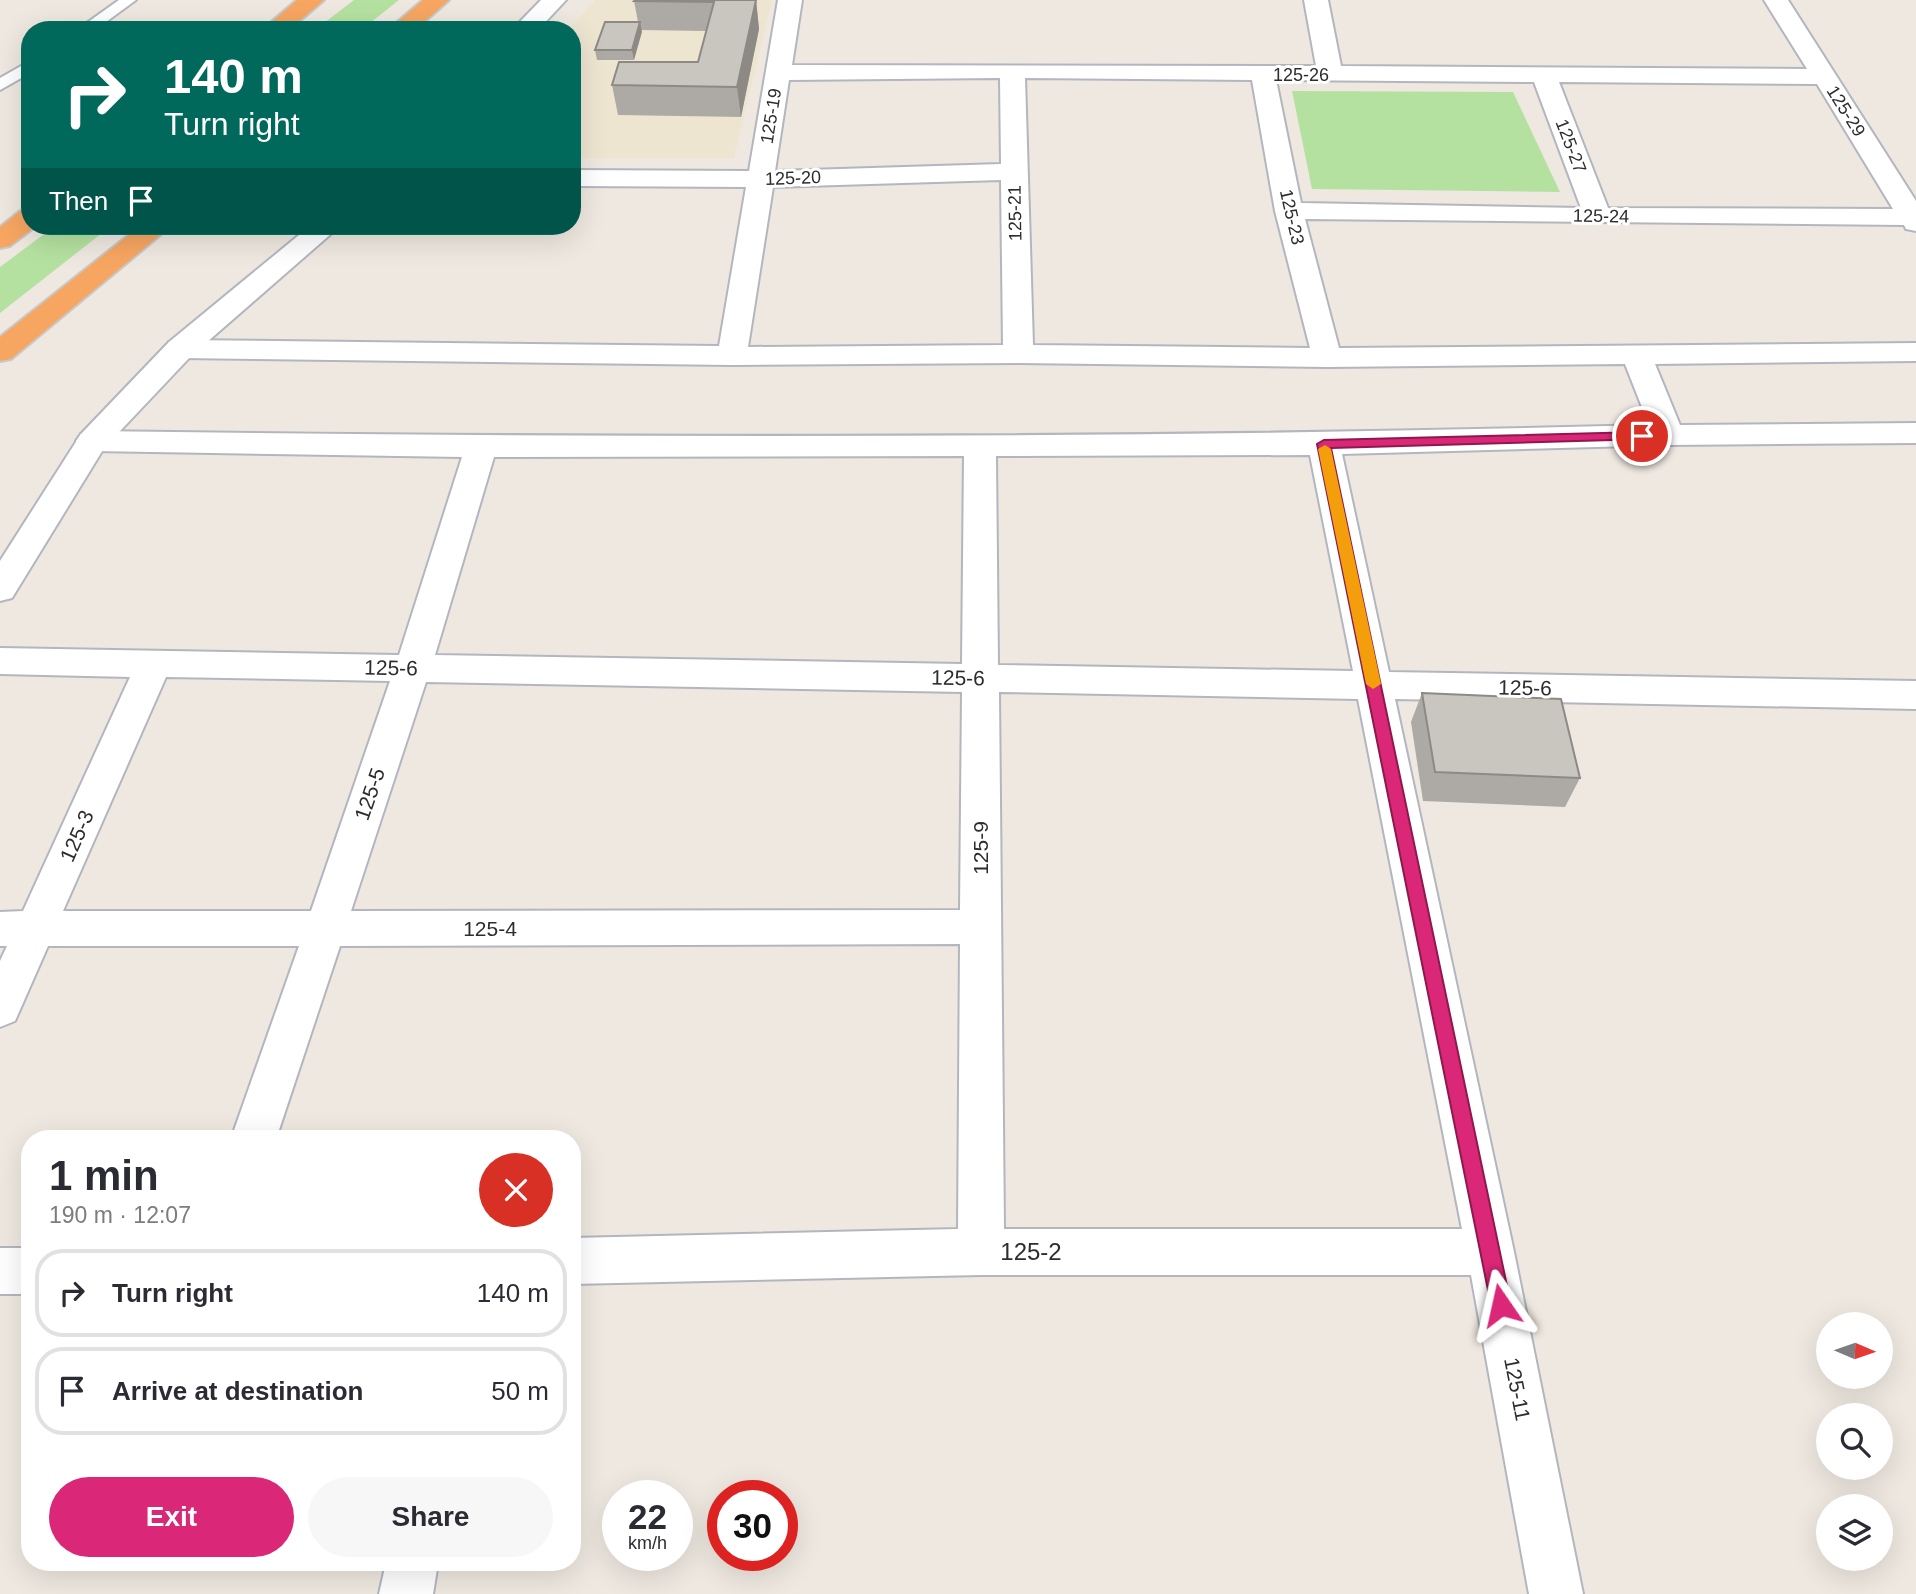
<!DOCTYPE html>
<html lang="en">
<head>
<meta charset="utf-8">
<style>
  :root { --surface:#fff; --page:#f7f7f7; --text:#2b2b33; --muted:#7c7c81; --line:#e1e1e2; --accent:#db2777 }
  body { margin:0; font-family:Helvetica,sans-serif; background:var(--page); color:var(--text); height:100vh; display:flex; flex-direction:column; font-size:26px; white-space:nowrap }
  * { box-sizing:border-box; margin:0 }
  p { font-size:23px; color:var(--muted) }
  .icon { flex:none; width:38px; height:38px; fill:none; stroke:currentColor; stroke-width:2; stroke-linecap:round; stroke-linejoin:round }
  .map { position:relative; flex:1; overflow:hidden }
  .drawer { position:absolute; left:21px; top:1130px; width:560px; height:441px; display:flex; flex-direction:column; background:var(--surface); border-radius:28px; box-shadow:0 7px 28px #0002 }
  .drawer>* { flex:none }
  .banner { position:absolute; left:21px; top:21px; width:560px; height:214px; border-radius:28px; box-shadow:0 7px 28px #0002; background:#00695c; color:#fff; overflow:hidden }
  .needle { width:46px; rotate:92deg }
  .controls { position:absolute; left:1816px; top:1312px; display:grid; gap:14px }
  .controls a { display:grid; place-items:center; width:77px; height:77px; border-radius:50%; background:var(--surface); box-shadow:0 7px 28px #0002; font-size:35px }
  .speed { position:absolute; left:602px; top:1480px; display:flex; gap:14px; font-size:35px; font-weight:700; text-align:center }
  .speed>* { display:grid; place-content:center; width:91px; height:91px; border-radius:50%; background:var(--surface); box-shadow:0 7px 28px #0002; line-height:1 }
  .speed small { font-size:18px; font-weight:400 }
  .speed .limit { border:10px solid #d22; background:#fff; color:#111 }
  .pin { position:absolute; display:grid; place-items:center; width:60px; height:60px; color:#fff; margin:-30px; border:4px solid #fff; border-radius:50%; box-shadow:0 2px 7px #0007 }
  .me { position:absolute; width:77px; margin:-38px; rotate:349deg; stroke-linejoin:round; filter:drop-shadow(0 0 5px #0008) }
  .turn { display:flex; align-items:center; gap:24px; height:147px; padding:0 28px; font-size:32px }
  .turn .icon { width:91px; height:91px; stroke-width:2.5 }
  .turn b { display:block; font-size:49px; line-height:60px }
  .then { display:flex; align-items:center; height:66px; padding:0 28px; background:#0003; gap:14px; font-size:26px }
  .round { display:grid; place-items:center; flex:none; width:74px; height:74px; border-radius:37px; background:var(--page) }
  .head { display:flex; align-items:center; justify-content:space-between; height:119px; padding:0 28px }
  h1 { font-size:42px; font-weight:700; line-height:52px }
  .cta { display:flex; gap:14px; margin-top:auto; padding:14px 28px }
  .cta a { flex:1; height:80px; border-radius:42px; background:var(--accent); color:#fff; font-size:28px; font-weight:700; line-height:80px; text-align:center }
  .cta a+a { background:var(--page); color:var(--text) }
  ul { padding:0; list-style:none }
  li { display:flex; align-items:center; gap:21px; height:88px; margin:0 14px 10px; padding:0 14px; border:4px solid var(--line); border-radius:28px }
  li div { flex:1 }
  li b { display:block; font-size:26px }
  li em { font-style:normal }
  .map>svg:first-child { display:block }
  .education { fill:#eee5d1 }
  .green { fill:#b5e1a0 }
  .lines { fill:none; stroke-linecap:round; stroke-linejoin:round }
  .lane-casing { stroke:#b3b6bf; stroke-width:4 }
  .street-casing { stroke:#b3b6bf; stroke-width:4 }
  .secondary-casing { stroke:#b3b6bf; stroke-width:4 }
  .highway-casing { stroke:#c8c8c8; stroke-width:4 }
  .lane { fill:#fff; fill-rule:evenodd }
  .street { fill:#fff; fill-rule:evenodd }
  .secondary { fill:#fff; fill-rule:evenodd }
  .highway { fill:#f7a662; fill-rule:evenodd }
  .wall { fill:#ada9a4 }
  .shaded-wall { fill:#8d8a86 }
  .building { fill:#c9c5bf; stroke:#8d8a86; stroke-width:2 }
  .route { fill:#db2777; stroke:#8e194d; stroke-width:2 }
  .slow { fill:#f59e0b }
  .labels { text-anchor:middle; stroke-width:6; stroke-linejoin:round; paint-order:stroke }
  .far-street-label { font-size:18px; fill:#2d2d2d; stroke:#fff }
  .street-label { font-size:21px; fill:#2d2d2d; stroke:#fff }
  .near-street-label { font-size:24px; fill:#2d2d2d; stroke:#fff }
</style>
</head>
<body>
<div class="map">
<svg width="1916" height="1594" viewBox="0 0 1916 1594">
  <rect width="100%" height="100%" fill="#eee8e0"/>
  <path class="education" d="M595 0H772L734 158H572V30H568Z"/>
  <g class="green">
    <path d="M354 0H399L361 30H315Z"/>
    <path d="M1292 91 1513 92 1560 192 1312 189Z"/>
    <path d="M55 226H111L0 313V267Z"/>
  </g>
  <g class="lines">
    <defs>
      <g id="lane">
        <path d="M119 0H136L95 30H77Z"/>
        <path d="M30 61V73L0 90V78Z"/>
      </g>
      <g id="street">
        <path d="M778 0H802L792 65 1316 66 1304 0H1328L1341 66 1807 69 1764 0H1788L1916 201V231L1906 229 1904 225 1305 219 1339 348 1916 343V361L1655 364 1680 425 1916 423V443L1669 445 1342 454 1389 672 1916 681V709L1395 699 1514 1252 1583 1594H1529L1471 1275H981L572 1284V1238L958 1229 960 944 340 946 276 1139H231L299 946H48L15 1021 0 1027V961L7 946H0V912L23 911 130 677 0 674V648L399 655 462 457 92 451 81 448 76 441 81 434 92 431C611 438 1130 439 1649 425L1625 364 1327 367 1018 363 732 365 180 358 169 356 165 349 169 342 180 340 719 346 746 187 572 186V170L749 171ZM1000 78 1001 164 775 171 789 80ZM1025 78 1252 80 1275 211 1310 348 1033 345ZM1276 80 1534 82 1581 208 1301 203ZM1559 82 1817 84 1893 209 1608 208ZM1001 180 1003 345 748 347 773 187ZM1310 455 1353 671 998 665 996 456ZM964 456 962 664 435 655 494 457ZM166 677 390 681 311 911H63ZM426 682 962 692 960 910 351 911ZM999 692 1358 699 1462 1229H1004Z"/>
        <rect x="0" y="1248" width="30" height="46"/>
        <path d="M386 1563H438L433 1594H379Z"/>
      </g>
      <g id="secondary">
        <path d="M541 0H566L538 30H512Z"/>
        <path d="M310 226H340L191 356 104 448 12 598 0 601V561L81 434 169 342Z"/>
      </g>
      <g id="highway">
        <path d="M297 0H324L289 30H262Z"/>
        <path d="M423 0H449L415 30H388Z"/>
        <path d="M30 209V226H36L10 246 0 248V227L20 211Z"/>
        <path d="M140 226H171L11 359 0 361V337Z"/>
      </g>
    </defs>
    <use href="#lane" class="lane-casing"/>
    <use href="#street" class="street-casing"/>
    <use href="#secondary" class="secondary-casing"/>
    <use href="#highway" class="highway-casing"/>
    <use href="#lane" class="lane"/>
    <use href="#street" class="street"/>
    <use href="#secondary" class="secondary"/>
    <use href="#highway" class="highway"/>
  </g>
  <g class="wall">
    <path d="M756 0 759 29 741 117 618 115 612 85 698 62 706 31 641 30 634 60H597L595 50 638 22 634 1Z"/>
    <path d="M1422 693 1580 778 1565 807 1423 801 1411 722Z"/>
  </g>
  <g class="shaded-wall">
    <path d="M756 0 759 29 741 117 737 87Z"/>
    <path d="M640 22 642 32 634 60 632 50Z"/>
  </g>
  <g class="building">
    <path d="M635 0H756L737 87 612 85 619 62H698L714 2 634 1Z"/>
    <path d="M605 22H640L632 50H595Z"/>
    <path d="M1422 693 1561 699 1580 778 1435 772Z"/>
  </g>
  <path class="route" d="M1642 432 1647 433V439L1331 448 1511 1305 1508 1312 1501 1315 1494 1312 1491 1305 1317 444 1324 440Z"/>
  <path class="slow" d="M1325 445 1331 449 1381 684 1373 689 1366 684 1318 449Z"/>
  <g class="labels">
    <g class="far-street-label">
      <text x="1301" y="81">125-26</text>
      <text transform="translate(1846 111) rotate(58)" y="6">125-29</text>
      <text transform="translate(771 116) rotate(-81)" y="6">125-19</text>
      <text transform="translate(1571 146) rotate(69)" y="6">125-27</text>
      <text transform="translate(793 178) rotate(-2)" y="6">125-20</text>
      <text transform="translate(1015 213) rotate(-91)" y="6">125-21</text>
      <text transform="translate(1601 216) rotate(1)" y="6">125-24</text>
      <text transform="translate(1292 217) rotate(77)" y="6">125-23</text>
    </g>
    <g class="street-label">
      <text transform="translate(391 668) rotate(1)" y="7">125-6</text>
      <text transform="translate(958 678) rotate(1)" y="7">125-6</text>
      <text transform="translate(1525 688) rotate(1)" y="7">125-6</text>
      <text transform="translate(370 794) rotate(-71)" y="7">125-5</text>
      <text transform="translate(77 836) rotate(-66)" y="7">125-3</text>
      <text transform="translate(981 848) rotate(-90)" y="7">125-9</text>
      <text x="490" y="936">125-4</text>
      <text transform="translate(1517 1389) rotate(79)" y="7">125-11</text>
    </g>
    <g class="near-street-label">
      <text x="1031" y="1260">125-2</text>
    </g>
  </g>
</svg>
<div class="controls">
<a><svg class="needle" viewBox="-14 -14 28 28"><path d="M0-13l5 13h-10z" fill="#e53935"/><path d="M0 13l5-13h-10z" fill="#7c7c81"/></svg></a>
<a><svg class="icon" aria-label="search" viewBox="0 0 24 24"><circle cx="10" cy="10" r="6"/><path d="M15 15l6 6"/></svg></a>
<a><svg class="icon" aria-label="layers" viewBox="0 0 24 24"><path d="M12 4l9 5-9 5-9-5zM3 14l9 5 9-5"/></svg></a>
</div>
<div class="speed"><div>22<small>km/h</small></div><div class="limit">30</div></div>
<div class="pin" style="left:1642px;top:436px;background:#d93025"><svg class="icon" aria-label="arrive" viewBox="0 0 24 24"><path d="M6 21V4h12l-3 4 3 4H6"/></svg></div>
<svg class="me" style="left:1501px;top:1305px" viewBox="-20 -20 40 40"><path d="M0-17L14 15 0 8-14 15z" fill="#db2777" stroke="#fff" stroke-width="4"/></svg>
<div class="banner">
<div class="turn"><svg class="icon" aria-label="right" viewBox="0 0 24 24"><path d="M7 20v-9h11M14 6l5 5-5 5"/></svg><div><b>140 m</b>Turn right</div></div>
<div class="then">Then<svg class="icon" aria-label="arrive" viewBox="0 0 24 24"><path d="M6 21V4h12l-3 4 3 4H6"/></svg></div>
</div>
<section class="drawer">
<div class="head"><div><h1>1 min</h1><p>190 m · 12:07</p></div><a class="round" style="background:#d93025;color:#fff"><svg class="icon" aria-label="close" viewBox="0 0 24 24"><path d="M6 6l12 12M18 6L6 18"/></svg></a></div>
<ul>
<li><svg class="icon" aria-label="right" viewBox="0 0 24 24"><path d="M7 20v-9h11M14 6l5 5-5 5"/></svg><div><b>Turn right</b></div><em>140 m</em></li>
<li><svg class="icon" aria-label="arrive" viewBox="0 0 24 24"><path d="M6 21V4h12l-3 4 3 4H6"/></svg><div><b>Arrive at destination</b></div><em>50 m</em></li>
</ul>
<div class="cta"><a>Exit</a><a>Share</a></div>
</section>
</div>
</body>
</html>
